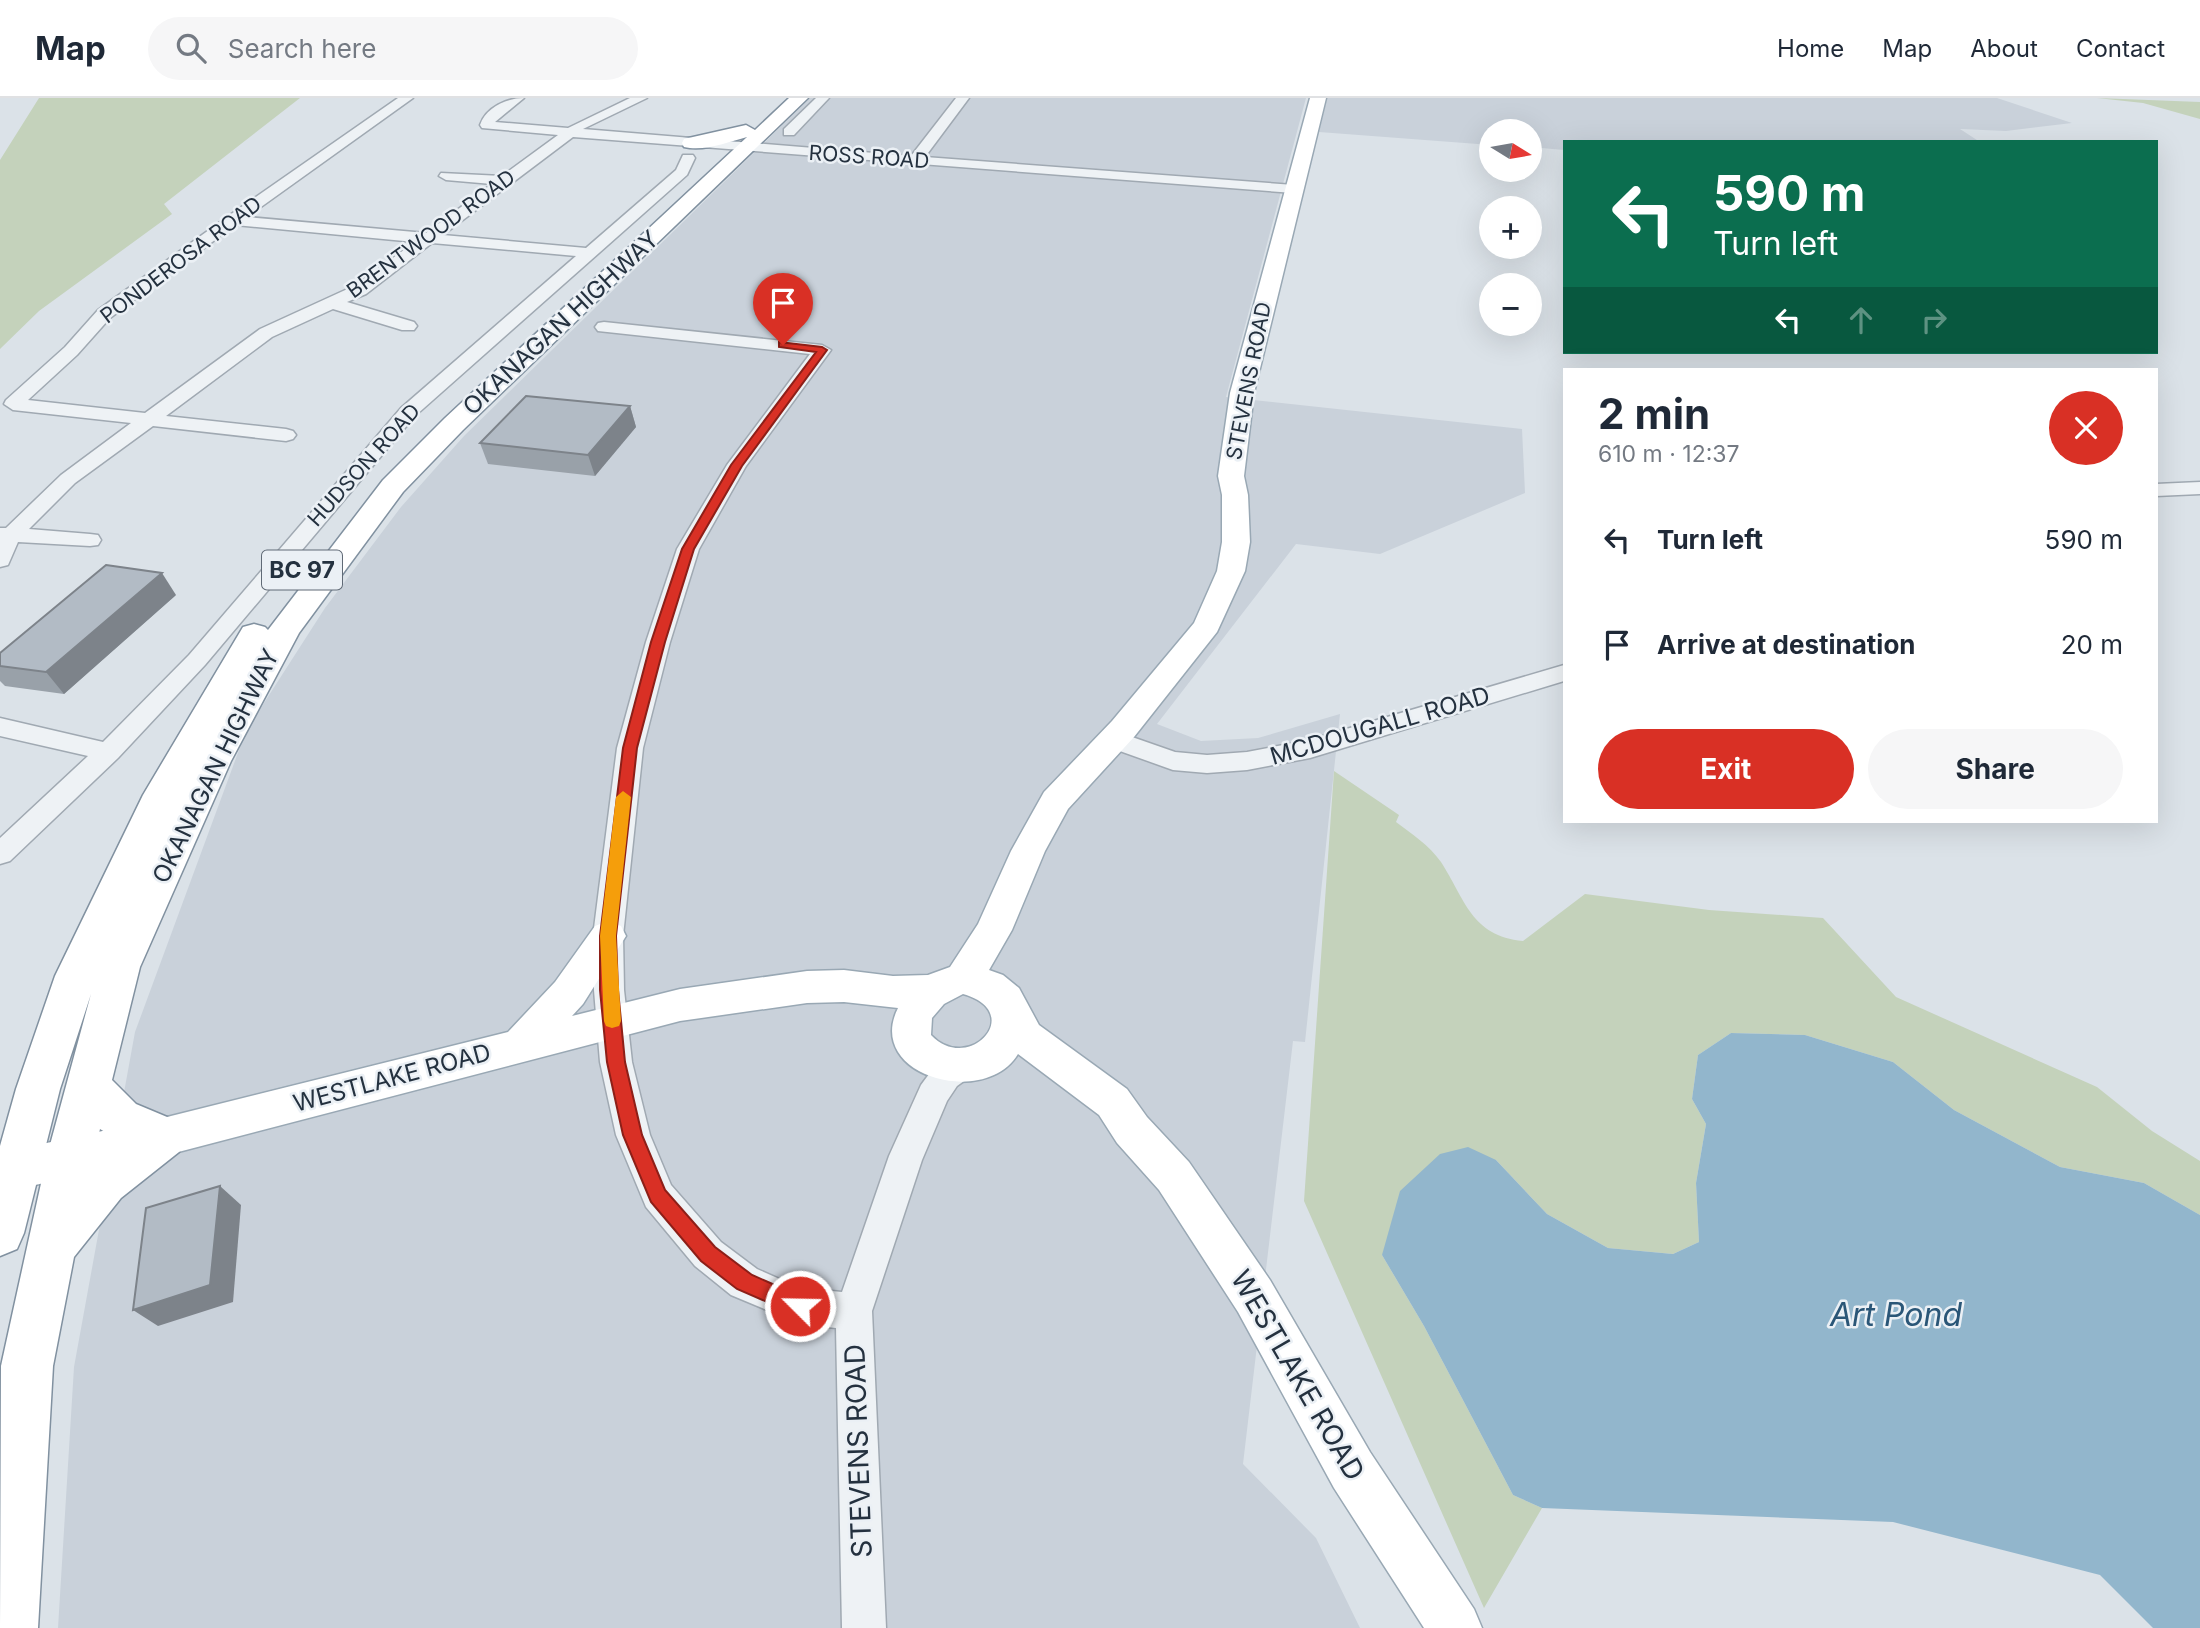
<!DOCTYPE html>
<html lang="en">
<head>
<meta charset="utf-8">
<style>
  :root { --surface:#fff; --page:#f6f6f7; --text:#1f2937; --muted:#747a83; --line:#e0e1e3; --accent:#d93025 }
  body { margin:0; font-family:Inter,sans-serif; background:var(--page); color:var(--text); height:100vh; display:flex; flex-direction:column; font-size:26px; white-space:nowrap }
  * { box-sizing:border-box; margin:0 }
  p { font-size:23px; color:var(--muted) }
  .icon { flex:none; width:38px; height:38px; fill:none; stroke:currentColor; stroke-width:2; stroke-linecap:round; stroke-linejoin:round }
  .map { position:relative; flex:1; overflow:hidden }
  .side { position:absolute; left:1563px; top:270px; width:595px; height:455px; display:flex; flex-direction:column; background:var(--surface); border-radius:0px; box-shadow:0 7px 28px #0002 }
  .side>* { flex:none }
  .banner { position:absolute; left:1563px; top:42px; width:595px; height:214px; border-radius:0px; box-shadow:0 7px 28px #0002; background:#0b6e4f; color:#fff; overflow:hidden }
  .needle { width:46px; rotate:101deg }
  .tools { position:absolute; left:1479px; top:21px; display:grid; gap:14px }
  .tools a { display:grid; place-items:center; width:63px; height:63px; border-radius:50%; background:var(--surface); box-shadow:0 7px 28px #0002; font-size:35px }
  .pin { position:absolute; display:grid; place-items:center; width:60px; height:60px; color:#fff; margin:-72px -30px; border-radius:50% 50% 50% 0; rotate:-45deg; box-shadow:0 0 7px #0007 }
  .pin .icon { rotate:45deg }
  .me { position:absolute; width:77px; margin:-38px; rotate:293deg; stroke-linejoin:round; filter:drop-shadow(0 0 5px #0008) }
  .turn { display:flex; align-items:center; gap:24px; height:147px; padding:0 35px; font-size:32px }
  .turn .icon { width:91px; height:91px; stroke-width:2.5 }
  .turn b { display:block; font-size:49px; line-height:60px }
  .lanes { display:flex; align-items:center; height:66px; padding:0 35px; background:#0003; justify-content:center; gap:35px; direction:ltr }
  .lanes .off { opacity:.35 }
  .round { display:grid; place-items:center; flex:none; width:74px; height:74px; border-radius:37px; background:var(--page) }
  .head { display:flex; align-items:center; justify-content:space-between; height:119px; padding:0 35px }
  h1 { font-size:42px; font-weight:700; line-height:52px }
  .button { display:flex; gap:14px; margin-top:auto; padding:14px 35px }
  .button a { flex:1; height:80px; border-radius:42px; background:var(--accent); color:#fff; font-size:28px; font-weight:700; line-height:80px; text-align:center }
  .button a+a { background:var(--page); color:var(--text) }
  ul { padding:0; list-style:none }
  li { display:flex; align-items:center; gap:21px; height:105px; padding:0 35px }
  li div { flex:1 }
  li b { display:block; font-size:26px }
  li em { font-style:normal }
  header { display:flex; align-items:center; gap:42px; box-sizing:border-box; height:98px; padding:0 35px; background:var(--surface); border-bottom:2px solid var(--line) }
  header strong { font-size:33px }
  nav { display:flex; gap:38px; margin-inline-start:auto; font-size:24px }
  .search { width:490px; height:63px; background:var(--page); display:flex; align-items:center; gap:18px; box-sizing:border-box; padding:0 24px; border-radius:38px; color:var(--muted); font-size:26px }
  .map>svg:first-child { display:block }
  .built { fill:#c9d1da }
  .green { fill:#c4d2bb }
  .water { fill:#92b6cc }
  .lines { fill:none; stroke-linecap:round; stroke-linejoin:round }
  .minor-casing { stroke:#a0a9b2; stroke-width:3 }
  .major-casing { stroke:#99a8b4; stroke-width:3 }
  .highway-casing { stroke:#8191a0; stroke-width:3 }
  .minor { fill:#eef2f5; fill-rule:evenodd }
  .major { fill:#fff; fill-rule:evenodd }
  .highway { fill:#fff; fill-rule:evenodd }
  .wall { fill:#99a1a9 }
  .shaded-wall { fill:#7d838a }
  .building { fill:#b2bbc5; stroke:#7d838a; stroke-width:2 }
  .route { fill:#d93025; stroke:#8d1f18; stroke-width:2 }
  .slow { fill:#f59e0b }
  .labels { text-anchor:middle; stroke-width:5; stroke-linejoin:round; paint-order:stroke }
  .far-street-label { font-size:21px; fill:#24313f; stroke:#ebf0f5 }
  .shield { fill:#ebf0f5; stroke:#606a76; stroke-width:2 }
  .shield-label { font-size:23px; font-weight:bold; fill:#24313f }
  .street-label { font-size:24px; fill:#24313f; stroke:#ebf0f5 }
  .near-street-label { font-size:28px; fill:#24313f; stroke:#ebf0f5 }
  .near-water-label { font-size:32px; font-style:italic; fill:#2a5677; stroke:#ebf0f5 }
</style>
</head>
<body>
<header>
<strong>Map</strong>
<div class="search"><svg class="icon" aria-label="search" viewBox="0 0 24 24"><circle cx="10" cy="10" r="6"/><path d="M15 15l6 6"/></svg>Search here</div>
<nav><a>Home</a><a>Map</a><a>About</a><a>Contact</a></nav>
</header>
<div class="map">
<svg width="2200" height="1530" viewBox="0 0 2200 1530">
  <rect width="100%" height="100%" fill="#dbe2e8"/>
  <g class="built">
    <path d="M810 0H1306L1226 299 1522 331 1525 395 1380 456 1296 446 1157 626 1201 643 1258 640 1340 616 1305 944 1293 943 1243 1366 1316 1440 1360 1530H58L74 1269 135 934 246 633 325 510 401 409 464 338Z"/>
    <path d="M1327 0H1997L2072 25 2006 33 1960 31 1980 44H1564V52L1530 49V33H1491V47L1319 34Z"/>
  </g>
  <g class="green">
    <path d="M39 0H300L164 106 172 116 39 213 0 251V62Z"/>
    <path d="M2097 0 2200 4V21L2143 5Z"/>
    <path d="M1334 673 1399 717 1396 724C1412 736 1429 747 1441 764 1465 801 1471 838 1523 843L1585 796 1709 812 1823 820 1896 899 2097 989 2152 1033 2200 1063V1117L2144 1085 2060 1069 1954 1012 1893 964 1805 937 1731 935 1698 957 1692 1001 1706 1026 1696 1085 1699 1144 1673 1156 1608 1150 1547 1116 1496 1062 1382 1157 1424 1228 1513 1397 1542 1410 1484 1510 1304 1103Z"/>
  </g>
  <path class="water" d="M1731 935 1805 937 1893 964 1954 1012 2060 1069 2144 1085 2200 1117V1530H2153L2100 1477 1893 1424 1542 1410 1513 1397 1424 1228 1382 1157 1400 1093 1440 1056 1468 1049 1496 1062 1547 1116 1608 1150 1673 1156 1699 1144 1696 1085 1706 1026 1692 1001 1698 957Z"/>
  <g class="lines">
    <defs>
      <g id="minor">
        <path d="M398 0H413L247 119 426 135 492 86 446 82 439 78 441 75 502 78 558 37 482 30 480 27C486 9 507 0 524 0L495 24 568 30 630 0H647L583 31 911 58 956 0H969L925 59 1294 87 1301 91 1294 95 573 39 443 137 586 150 676 72 683 57H693L695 60 687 77 415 318 205 567 118 660 10 763 0 766V740L88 658 0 638V620L103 644 189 557 401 310 576 158 432 145 366 196 347 204 414 224 417 228 414 232H402L333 211 272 239 166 318 286 331 293 333 296 337 293 341 286 343 153 328 75 385 29 431 90 436 98 437 101 442 98 447 90 448 18 444 8 467 0 469V430H6L61 377 131 325 13 312 4 306 6 302 65 249 98 212 227 119ZM235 127 415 144 354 188 260 231 145 315 28 302 77 257 110 220Z"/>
        <path d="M816 0H829L794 37H784V31Z"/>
        <path d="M604 224 822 247 831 252 746 368 699 451 670 544 643 650 623 838 624 892 632 964 650 1037 671 1087 721 1144 757 1171 800 1190 842 1194 889 1058 921 987 935 968 960 954 971 958 976 968 971 978 957 988 947 1003 922 1062 872 1213 886 1530H842L836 1230 800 1226 731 1197 695 1168 646 1109 616 1037 600 964 594 892 593 838 617 650 646 544 677 451 727 367 810 256 598 233 595 229 598 225Z"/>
        <path d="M2200 384V396L2156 398V386Z"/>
        <path d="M1564 567V583L1310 660 1247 672 1207 675 1173 672 1103 647 1099 641 1103 635 1112 632 1175 654 1207 657 1247 654 1309 642Z"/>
      </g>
      <path id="major" d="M1310 0H1326L1254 295 1244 378 1248 397 1250 444 1245 473 1217 534 1134 639 1068 711 1045 753 1012 832 989 872 1003 877 1019 890 1039 927 1127 991 1147 1019 1189 1064 1270 1182 1370 1354 1474 1511 1482 1530H1424L1334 1390 1238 1214 1159 1092 1117 1045 1099 1017 1018 956C985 1011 864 978 898 910L844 904 807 905 680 923 163 1058 0 1095V1055L163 1020 508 934 555 884 595 828 608 823 621 828 626 838 583 906 572 918 680 891 807 873 844 872 893 878 928 877 950 869 978 826 1011 753 1044 694 1112 623 1194 525 1217 473 1222 444V397L1218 378 1230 295ZM963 896C1027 914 969 977 931 937L932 920 944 906Z"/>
      <path id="highway" d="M789 0H808L463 332 403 394 299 535 231 663 140 869 112 982 136 1006 179 1024 186 1039 179 1054 121 1100 74 1159 53 1268 38 1530H0L1 1268 47 1058 91 896 60 991 24 1135 17 1151 0 1158V1048L16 991 55 878 143 697 243 529 254 526 265 529 268 532 383 382 445 320 747 39C728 44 704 54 684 49L682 45 684 41 746 27 755 32ZM100 1031 120 1043 92 1065Z"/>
    </defs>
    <use href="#minor" class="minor-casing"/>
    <use href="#major" class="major-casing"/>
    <use href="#highway" class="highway-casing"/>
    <use href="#minor" class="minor"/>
    <use href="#major" class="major"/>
    <use href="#highway" class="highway"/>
  </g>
  <g class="wall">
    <path d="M630 308 636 329 595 378 488 366 480 345Z"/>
    <path d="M176 497 64 596 5 588 0 583V555Z"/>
  </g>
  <g class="shaded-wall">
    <path d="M630 308 636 329 595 378 588 357Z"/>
    <path d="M162 475 176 497 64 596 46 574Z"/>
    <path d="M220 1088 241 1107 233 1204 158 1228 133 1212Z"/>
  </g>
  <g class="building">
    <path d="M526 298 630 308 588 357 480 345Z"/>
    <path d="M106 467 162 475 46 574 0 568V555Z"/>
    <path d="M220 1088 210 1187 133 1212 146 1110Z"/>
  </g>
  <path class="route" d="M779 244 822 249 827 252 742 368 694 451 665 544 637 650 616 838 618 892 625 964 642 1037 665 1092 715 1149 752 1177 807 1201 810 1208 807 1215 800 1218 737 1191 701 1163 651 1104 623 1037 607 964 600 892V838L623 650 651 544 682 451 731 367 816 254 779 249Z"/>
  <path class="slow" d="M623 693 631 699 616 838 621 923 619 928 612 930 606 928 604 923 600 838 616 699Z"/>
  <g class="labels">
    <g class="far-street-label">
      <text transform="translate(869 59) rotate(4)" y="7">ROSS ROAD</text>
      <text transform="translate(431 136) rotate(-36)" y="7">BRENTWOOD ROAD</text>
      <text transform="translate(181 162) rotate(-37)" y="7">PONDEROSA ROAD</text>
      <text transform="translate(1249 283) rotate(-79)" y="7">STEVENS ROAD</text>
      <text transform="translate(364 367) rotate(-48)" y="7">HUDSON ROAD</text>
    </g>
    <rect class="shield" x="262" y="452.5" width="80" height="39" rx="5"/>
    <g class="shield-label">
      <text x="302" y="480">BC 97</text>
    </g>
    <g class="street-label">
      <text transform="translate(561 225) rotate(-43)" y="8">OKANAGAN HIGHWAY</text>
      <text transform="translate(1380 628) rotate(-16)" y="8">MCDOUGALL ROAD</text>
      <text transform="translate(216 668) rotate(-64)" y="8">OKANAGAN HIGHWAY</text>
      <text transform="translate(392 980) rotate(-15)" y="8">WESTLAKE ROAD</text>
    </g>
    <g class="near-street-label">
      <text transform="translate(1298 1277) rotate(60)" y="10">WESTLAKE ROAD</text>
      <text transform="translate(858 1353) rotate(-92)" y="10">STEVENS ROAD</text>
    </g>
    <g class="near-water-label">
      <text x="1896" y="1228">Art Pond</text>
    </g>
  </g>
</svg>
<div class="tools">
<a><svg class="needle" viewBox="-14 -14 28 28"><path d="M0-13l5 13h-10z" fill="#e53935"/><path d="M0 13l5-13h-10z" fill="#747a83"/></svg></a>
<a>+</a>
<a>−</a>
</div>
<div class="pin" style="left:783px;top:247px;background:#d93025"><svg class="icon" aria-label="arrive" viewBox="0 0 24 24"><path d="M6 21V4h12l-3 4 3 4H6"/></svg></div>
<svg class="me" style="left:800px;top:1208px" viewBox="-20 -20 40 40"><circle r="17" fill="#d93025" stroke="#fff" stroke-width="3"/><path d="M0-11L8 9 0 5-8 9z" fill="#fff"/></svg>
<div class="banner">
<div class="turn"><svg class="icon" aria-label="left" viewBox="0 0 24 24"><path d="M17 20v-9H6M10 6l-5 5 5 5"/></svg><div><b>590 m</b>Turn left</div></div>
<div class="lanes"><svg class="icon" aria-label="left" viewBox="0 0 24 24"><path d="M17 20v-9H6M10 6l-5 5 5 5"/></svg><svg class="icon off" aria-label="ahead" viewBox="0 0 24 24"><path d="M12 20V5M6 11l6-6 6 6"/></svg><svg class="icon off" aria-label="right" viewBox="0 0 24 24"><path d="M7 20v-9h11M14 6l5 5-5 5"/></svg></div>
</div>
<section class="side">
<div class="head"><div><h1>2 min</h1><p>610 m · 12:37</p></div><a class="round" style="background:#d93025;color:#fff"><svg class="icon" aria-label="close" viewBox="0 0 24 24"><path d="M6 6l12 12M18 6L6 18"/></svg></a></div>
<ul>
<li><svg class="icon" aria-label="left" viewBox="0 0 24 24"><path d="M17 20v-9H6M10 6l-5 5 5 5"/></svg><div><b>Turn left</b></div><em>590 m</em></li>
<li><svg class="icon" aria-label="arrive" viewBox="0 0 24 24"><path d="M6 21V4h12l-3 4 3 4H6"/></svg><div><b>Arrive at destination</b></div><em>20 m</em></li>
</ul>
<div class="button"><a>Exit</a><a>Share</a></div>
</section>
</div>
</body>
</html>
